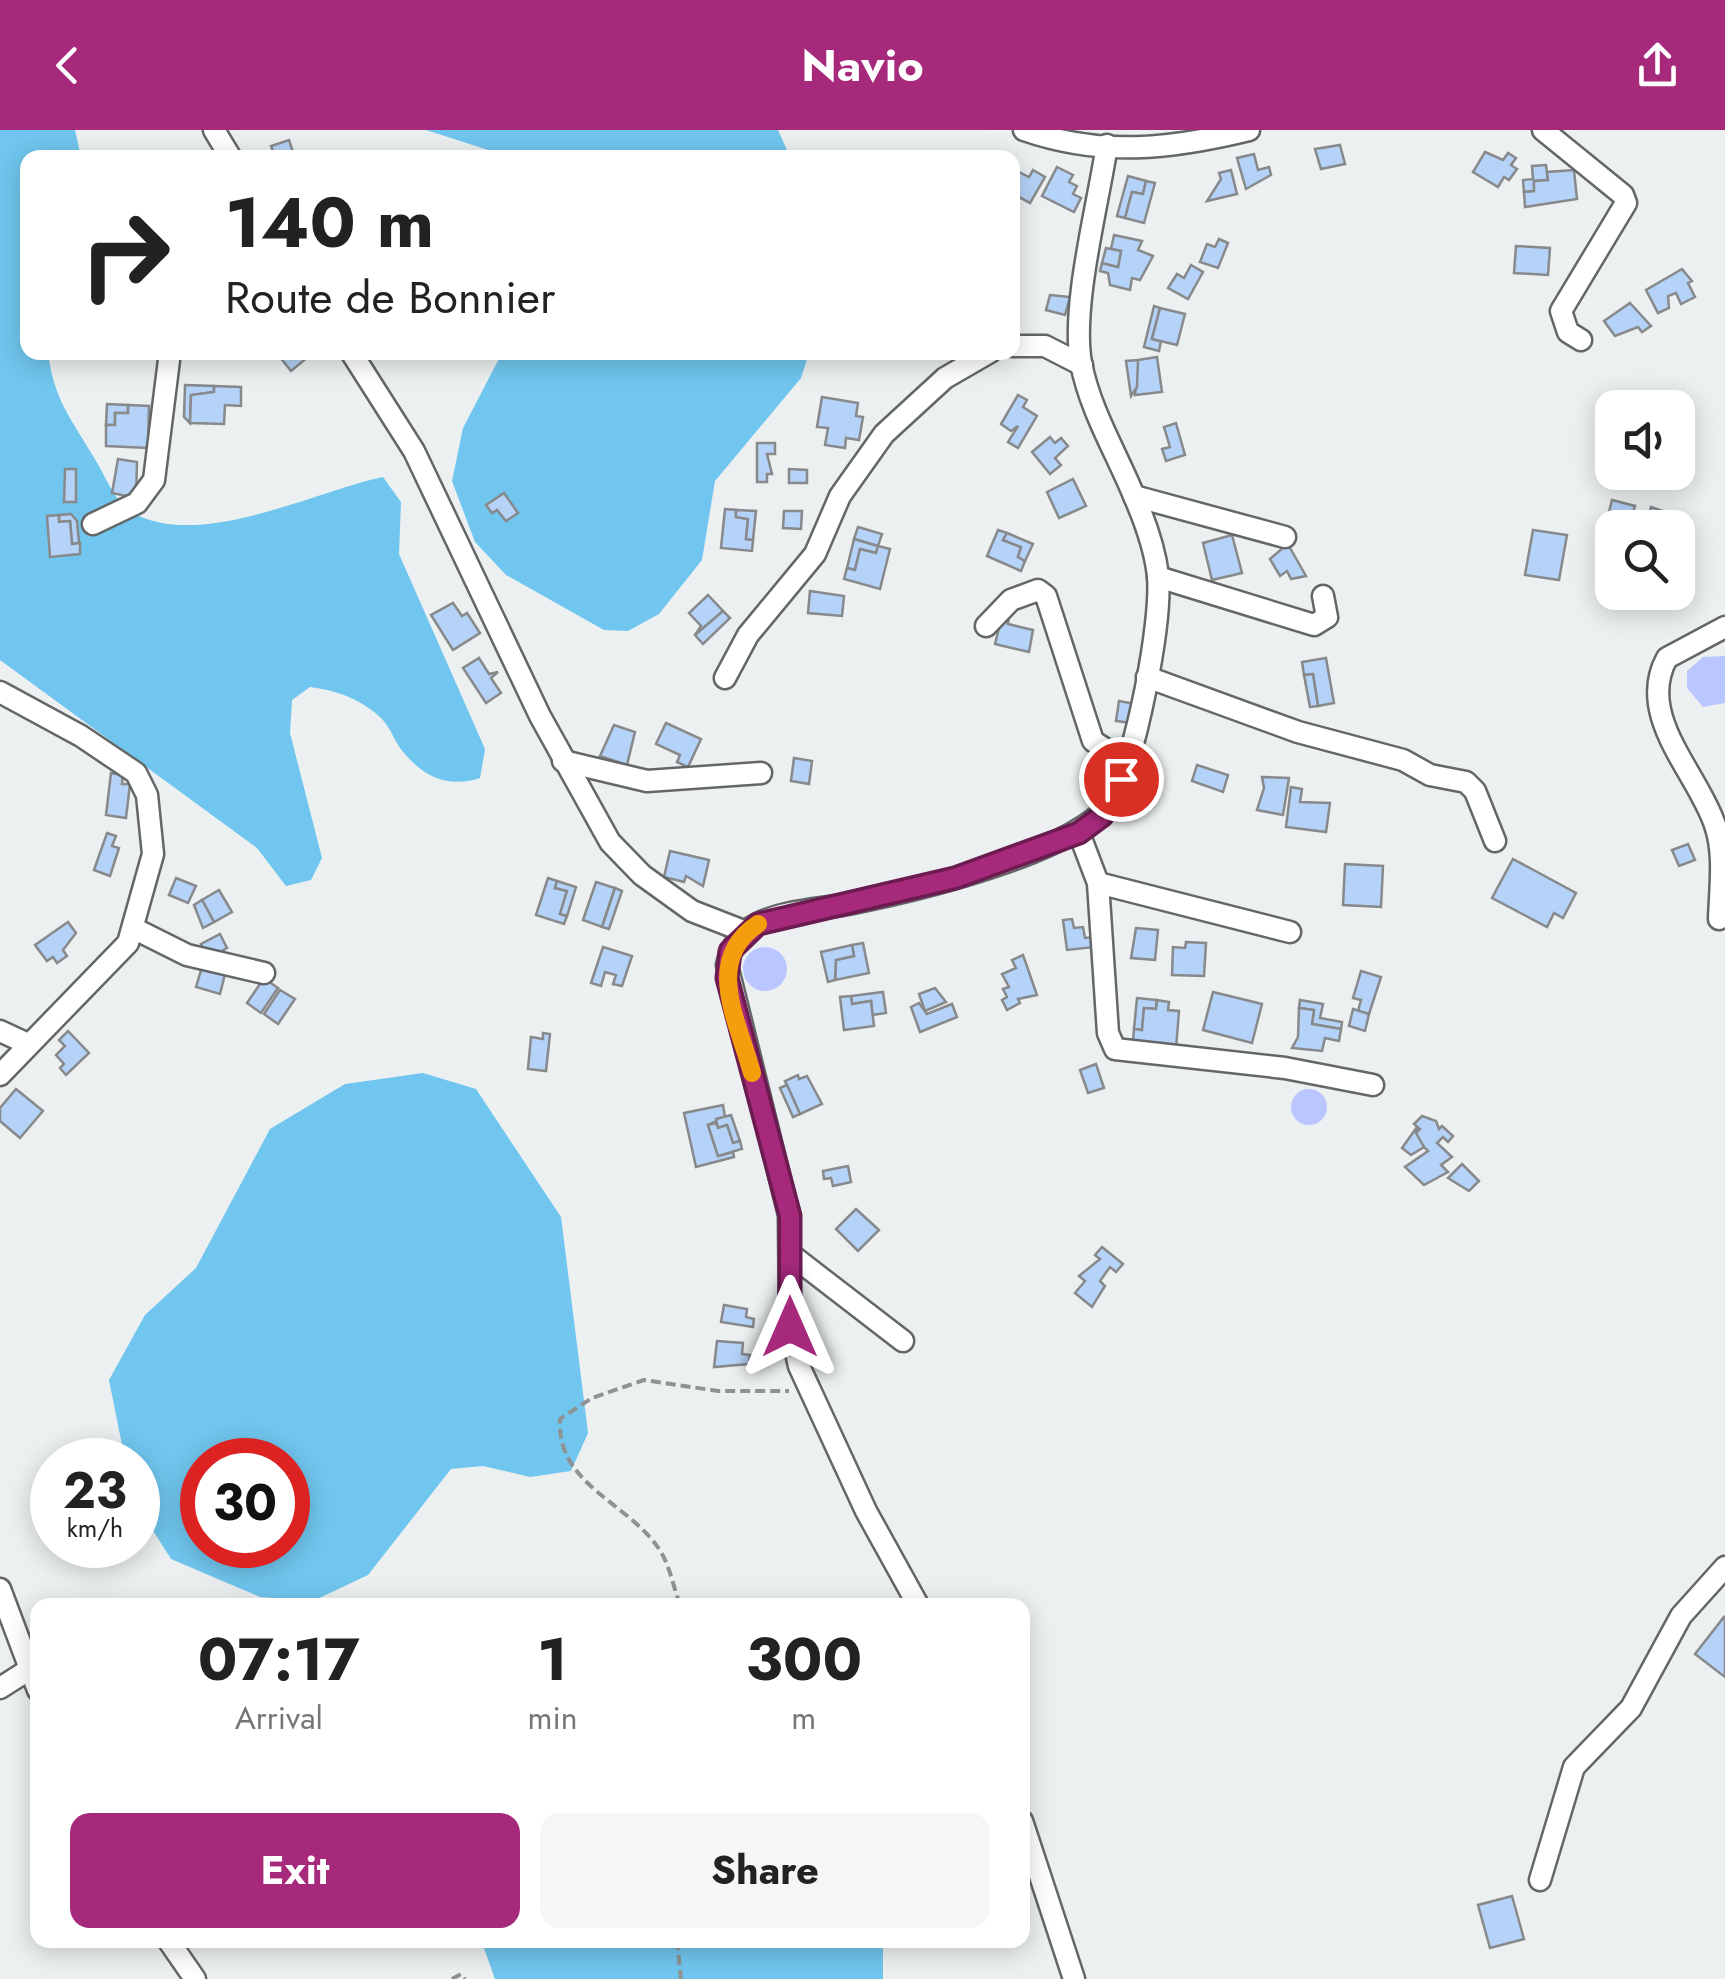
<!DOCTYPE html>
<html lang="en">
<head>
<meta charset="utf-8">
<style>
  :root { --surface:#fff; --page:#f6f6f6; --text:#222; --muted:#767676; --accent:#a6297c }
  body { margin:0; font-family:Jost,sans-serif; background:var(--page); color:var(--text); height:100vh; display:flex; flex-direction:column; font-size:38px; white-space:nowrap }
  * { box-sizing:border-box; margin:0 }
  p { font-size:32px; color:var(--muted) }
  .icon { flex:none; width:55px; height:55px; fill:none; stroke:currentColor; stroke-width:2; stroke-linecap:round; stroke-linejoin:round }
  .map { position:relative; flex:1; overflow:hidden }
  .sheet { position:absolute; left:30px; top:1468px; width:1000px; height:350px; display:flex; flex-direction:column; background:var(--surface); border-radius:20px; box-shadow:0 5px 25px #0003 }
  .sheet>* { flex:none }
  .top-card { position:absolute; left:20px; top:20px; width:1000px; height:210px; border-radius:20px; box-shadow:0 5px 25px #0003; background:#fff; color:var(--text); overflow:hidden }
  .tools { position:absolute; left:1595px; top:260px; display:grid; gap:20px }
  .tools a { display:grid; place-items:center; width:100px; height:100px; border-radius:20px; background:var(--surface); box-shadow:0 5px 25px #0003; font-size:50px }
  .speed { position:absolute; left:30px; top:1308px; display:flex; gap:20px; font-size:50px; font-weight:700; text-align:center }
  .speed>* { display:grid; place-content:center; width:130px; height:130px; border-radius:50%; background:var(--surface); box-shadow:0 5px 25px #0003; line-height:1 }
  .speed small { font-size:25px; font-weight:400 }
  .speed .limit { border:15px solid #d22; background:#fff; color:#111 }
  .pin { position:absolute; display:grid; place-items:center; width:85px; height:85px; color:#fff; margin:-42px; border:5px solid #fff; border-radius:50%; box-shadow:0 2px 10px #0007 }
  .me { position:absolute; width:110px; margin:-55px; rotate:0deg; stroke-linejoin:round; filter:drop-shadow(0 0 8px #0008) }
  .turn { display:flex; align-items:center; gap:35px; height:210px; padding:0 40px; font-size:45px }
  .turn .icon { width:130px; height:130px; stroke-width:2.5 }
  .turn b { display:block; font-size:70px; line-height:85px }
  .eta { display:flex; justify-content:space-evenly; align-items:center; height:170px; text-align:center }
  .eta b { font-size:60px; font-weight:700; line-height:70px }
  .action { display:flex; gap:20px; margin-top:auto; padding:20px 40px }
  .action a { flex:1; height:115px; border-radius:20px; background:var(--accent); color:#fff; font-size:40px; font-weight:700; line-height:115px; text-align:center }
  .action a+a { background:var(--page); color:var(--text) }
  header { display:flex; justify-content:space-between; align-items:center; height:130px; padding:0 40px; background:var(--accent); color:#fff; font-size:45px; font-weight:700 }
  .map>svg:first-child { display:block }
  .forest { fill:#70c6ee; fill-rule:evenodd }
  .water { fill:#bac6ff }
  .building { fill:#b5d3f8; stroke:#87898b; stroke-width:2.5 }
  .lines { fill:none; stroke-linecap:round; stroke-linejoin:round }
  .minor-casing { stroke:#646768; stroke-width:25 }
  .path { stroke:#8f9293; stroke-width:4; stroke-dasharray:10 5; stroke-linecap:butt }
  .minor { stroke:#fff; stroke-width:20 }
  .route-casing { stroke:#6c1b51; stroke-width:25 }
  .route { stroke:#a6297c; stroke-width:18 }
  .slow { stroke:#f59e0b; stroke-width:18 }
</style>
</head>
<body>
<header><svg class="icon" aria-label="back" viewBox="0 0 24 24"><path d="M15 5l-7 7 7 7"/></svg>Navio<svg class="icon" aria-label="share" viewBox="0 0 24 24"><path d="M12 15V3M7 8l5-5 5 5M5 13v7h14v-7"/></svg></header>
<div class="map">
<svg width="1725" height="1849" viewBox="0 0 1725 1849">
  <rect width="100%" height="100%" fill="#ecf0f1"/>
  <g class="forest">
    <path d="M0 0H75L81 27 28 28V222L48 223C54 269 70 287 93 326 103 341 116 374 131 382 199 421 312 362 383 347L401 372 399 424 485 619 480 648C449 658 425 648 404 623 395 613 391 598 382 589 363 570 336 560 310 557L292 570 290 603 322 728 311 750 286 756 257 718 0 530Z"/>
    <path d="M426 0H778L790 27H510Z"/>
    <path d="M502 223H809L801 248 715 351 702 430 659 484 628 501 604 500 506 445 475 412 452 351 463 298Z"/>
    <path d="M423 943 476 959 561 1087 588 1303 571 1341 530 1347 483 1336 451 1339 368 1445 313 1471 260 1467 171 1429 138 1377V1330H125L109 1250 145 1185 196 1138 270 999 345 954ZM288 1330V1415H202V1330Z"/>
    <path d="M481 1810H883V1849H495Z"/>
  </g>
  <g class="water">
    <path d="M1725 526V573L1703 577 1687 558V541L1703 527Z"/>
    <circle cx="765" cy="839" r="22"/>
    <circle cx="1309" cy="977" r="18"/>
  </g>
  <g class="building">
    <path d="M289 10 295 28H275L271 16Z"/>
    <path d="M1340 15 1345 34 1321 39 1315 19Z"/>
    <path d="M1485 22 1503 30 1508 23 1516 28 1511 35 1517 39 1509 50 1504 47 1498 57 1473 42Z"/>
    <path d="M1254 24 1258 40 1269 37 1271 45 1246 59 1237 28Z"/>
    <path d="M1546 35 1548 50 1534 51V61L1524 62 1523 50 1533 49 1532 36Z"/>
    <path d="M1057 37 1073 45 1069 52 1077 56 1073 64 1081 68 1074 82 1042 66Z"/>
    <path d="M1033 40 1045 47 1030 73 1012 63V53L1019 42 1029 47Z"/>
    <path d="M1231 40 1237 64 1207 71 1221 49 1219 43Z"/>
    <path d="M1574 40 1577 69 1525 77 1524 62 1534 61V51L1548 50 1547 42Z"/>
    <path d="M1128 46 1146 51 1143 64 1132 62 1125 88 1117 86Z"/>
    <path d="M1146 51 1155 53 1144 93 1125 88 1132 62 1143 64Z"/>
    <path d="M1114 105 1142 111 1138 120 1153 126 1140 150 1132 148 1130 160 1110 155 1108 143 1100 141 1102 133 1118 137 1121 121 1111 119Z"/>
    <path d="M1219 109 1228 113 1218 138 1200 132 1207 114 1215 117Z"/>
    <path d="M1516 116 1550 118 1548 145 1514 143Z"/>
    <path d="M1106 118 1121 121 1118 137 1102 133Z"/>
    <path d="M1191 135 1203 142 1188 169 1168 158 1177 144 1184 148Z"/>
    <path d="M1682 139 1692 151 1688 153 1695 167 1681 174 1676 163 1668 166 1669 178 1658 183 1646 160Z"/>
    <path d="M1050 165 1070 167 1065 185 1046 180Z"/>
    <path d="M1630 173 1651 196 1642 202 1638 197 1615 206 1604 191Z"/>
    <path d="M1154 176 1160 178 1152 209 1161 211 1159 221 1144 217Z"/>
    <path d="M1160 178 1185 184 1177 215 1152 209Z"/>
    <path d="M282 222H314L291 241 280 227Z"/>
    <path d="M1157 227 1162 262 1135 265 1138 230Z"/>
    <path d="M1138 230 1137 257 1131 266 1126 231Z"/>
    <path d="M185 255 214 256V262L191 265 190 293 184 287Z"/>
    <path d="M214 256 241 257V276L225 275 224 294 190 293 191 265 214 262Z"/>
    <path d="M1018 265 1027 270 1023 277 1037 286 1018 318 1008 312 1018 296 1011 301 1001 294Z"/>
    <path d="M822 267 858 273 856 286 863 287 859 310 846 308 845 318 825 315 828 298 817 297Z"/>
    <path d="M107 274 128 275V283H115V295H106Z"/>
    <path d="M128 275 149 276 148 318 106 316V295H115V283H128Z"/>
    <path d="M1176 293 1185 325 1166 331 1162 319 1170 317 1164 297Z"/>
    <path d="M1050 307 1055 313 1061 308 1068 316 1055 328 1061 335 1050 344 1032 322Z"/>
    <path d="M757 313H775V324H767L772 344H767V352H757Z"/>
    <path d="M118 329 137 332 136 368 112 363Z"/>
    <path d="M65 339H76V372H64Z"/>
    <path d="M789 339 807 340V353H789Z"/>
    <path d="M1073 349 1086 376 1059 388 1047 362Z"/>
    <path d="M504 363 518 383 506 391 497 380 492 383 486 375Z"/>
    <path d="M1612 370 1635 376 1629 396 1607 390Z"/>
    <path d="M1651 377 1677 386 1674 398H1645Z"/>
    <path d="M725 379 736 380V387L748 389 746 409 753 410 752 421 721 418Z"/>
    <path d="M736 380 756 381 753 410 746 409 748 389 736 387Z"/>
    <path d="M784 381H802L801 399 783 398Z"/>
    <path d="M71 384 77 391 79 413 72 414 70 391 59 392V385Z"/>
    <path d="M59 385V392L70 391 72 414 80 413V424L50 427 47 386Z"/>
    <path d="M858 397 882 404 878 416 854 409Z"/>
    <path d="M998 400 1007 403 1003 410 1021 417 1018 427 1025 431 1021 441 987 426Z"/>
    <path d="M1533 400 1567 405 1559 450 1525 445Z"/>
    <path d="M1007 403 1033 414 1025 431 1018 427 1021 417 1003 410Z"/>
    <path d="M1232 405 1242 443 1212 450 1203 413Z"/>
    <path d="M854 409 878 416 876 423 860 419 855 440 847 438Z"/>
    <path d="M878 416 890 419 880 459 844 449 847 438 855 440 860 419 876 423Z"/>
    <path d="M1284 417 1290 418 1306 446 1291 449 1287 441 1280 446 1270 429Z"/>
    <path d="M810 461 844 466 842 486 808 483Z"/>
    <path d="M708 465 723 481 695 505 701 496 689 483Z"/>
    <path d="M453 473 462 486 467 483 480 503 453 520 431 485Z"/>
    <path d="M723 481 730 488 703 514 695 505Z"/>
    <path d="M1002 485 1009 487 1008 494 1033 500 1029 522 995 514Z"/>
    <path d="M479 528 489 544 498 542 491 548 501 563 486 573 463 538Z"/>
    <path d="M1326 528 1334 573 1318 576 1313 544 1304 545 1302 532Z"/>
    <path d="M1313 544 1318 576 1310 577 1304 545Z"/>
    <path d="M1119 571 1135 574 1132 593 1116 591Z"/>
    <path d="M666 593 701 609 688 637 677 632 680 625 656 614Z"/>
    <path d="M614 595 635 602 627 635 600 626Z"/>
    <path d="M794 628 812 631 809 654 791 651Z"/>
    <path d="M1197 635 1228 645 1223 662 1192 651Z"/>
    <path d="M111 643 123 645 122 654H130L126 688 106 685Z"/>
    <path d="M1262 647 1289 648 1283 685 1257 680 1264 658Z"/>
    <path d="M1291 657 1302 659 1300 672 1330 673 1326 702 1286 697Z"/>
    <path d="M107 703 116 706 112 716 119 718 110 746 94 740Z"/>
    <path d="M1688 714 1695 730 1679 736 1672 720Z"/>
    <path d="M670 721 709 730 703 756 686 746 684 752 664 747Z"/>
    <path d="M1513 729 1576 763 1563 788 1554 783 1547 797 1492 768Z"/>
    <path d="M1345 734 1383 736 1381 777 1343 775Z"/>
    <path d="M176 748 196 756 188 773 169 765Z"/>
    <path d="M548 748 557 751 555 758 567 761 560 784 567 786 564 794 536 785Z"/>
    <path d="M557 751 576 757 567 786 560 784 567 761 555 758Z"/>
    <path d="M596 752 615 758 602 797 583 790Z"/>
    <path d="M615 758 622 761 609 799 602 797Z"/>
    <path d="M219 760 232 782 214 792 202 770Z"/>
    <path d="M202 770 214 792 203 798 194 775Z"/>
    <path d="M1072 789 1074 798 1083 797 1085 808 1094 807 1095 817 1067 820 1063 790Z"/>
    <path d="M68 792 76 803 63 820 67 826 57 833 53 827 47 831 35 815Z"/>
    <path d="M1136 798 1158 800 1155 830 1131 828Z"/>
    <path d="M220 804 227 818 208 828 201 814Z"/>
    <path d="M1186 812 1206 813 1204 846 1172 845 1173 817 1185 818Z"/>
    <path d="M863 813 869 843 835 850 836 830 854 826 852 815Z"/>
    <path d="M852 815 854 826 836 830 835 850 828 852 821 822Z"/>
    <path d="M603 817 632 826 622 856 613 854 616 845 605 842 601 856 591 853Z"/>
    <path d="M1023 825 1037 865 1018 869 1020 873 1007 880 1002 870 1007 867 1003 859 1009 857 1002 844 1016 838 1012 830Z"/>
    <path d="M202 837 225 844 220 864 196 857Z"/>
    <path d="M1361 841 1381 847 1369 884 1358 881 1361 870 1353 868Z"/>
    <path d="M264 848 278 858 261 883 247 873Z"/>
    <path d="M935 858 946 872 925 881 919 864Z"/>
    <path d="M280 860 295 869 278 894 264 884Z"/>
    <path d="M883 862 886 883 872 885 871 871 852 874 851 866Z"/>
    <path d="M1213 862 1262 874 1252 913 1203 900Z"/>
    <path d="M851 866 852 874 871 871 874 896 844 900 840 867Z"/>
    <path d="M1137 868 1157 870 1156 879 1144 878 1142 900 1134 899Z"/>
    <path d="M1157 870 1169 872 1168 880 1179 881 1176 919 1133 911 1134 899 1142 900 1144 878 1156 879Z"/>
    <path d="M1300 870 1323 874 1320 888 1342 892 1341 899 1312 894 1314 880 1299 878Z"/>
    <path d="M919 873 927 884 952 874 957 887 920 902 911 877Z"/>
    <path d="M1299 878 1314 880 1312 894 1341 899 1339 911 1325 908 1322 921 1292 918 1298 907Z"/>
    <path d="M1353 879 1369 884 1365 901 1349 896Z"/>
    <path d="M68 901 89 923 66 945 60 938 64 934 56 925 65 916 59 910Z"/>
    <path d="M543 903 550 904 546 941 528 939 531 907 543 909Z"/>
    <path d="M1096 934 1104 958 1088 963 1080 940Z"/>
    <path d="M798 945 799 949 807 946 822 974 800 984 785 951Z"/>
    <path d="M787 955 800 984 793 987 780 958Z"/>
    <path d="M16 959 43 981 20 1008 0 991V978Z"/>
    <path d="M723 975 725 987 708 995 718 1026 733 1022 734 1027 696 1037 684 983Z"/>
    <path d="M731 985 740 1011 733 1013 727 995 718 998 716 989Z"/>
    <path d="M1422 986 1436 991 1439 999 1442 996 1453 1006 1448 1012 1443 1007 1437 1013 1452 1027 1441 1035 1448 1042 1424 1055 1405 1037 1428 1021 1419 1012 1416 1003 1420 999 1414 994Z"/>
    <path d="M716 993 718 998 727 995 733 1013 740 1011 742 1019 718 1026 708 995Z"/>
    <path d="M1417 997 1416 1003 1424 1017 1411 1025 1402 1018Z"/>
    <path d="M1462 1034 1479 1051 1469 1061 1448 1048Z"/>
    <path d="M848 1036 851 1052 833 1056 831 1048 824 1049 823 1041Z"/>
    <path d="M856 1079 879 1100 858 1121 836 1099Z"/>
    <path d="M1102 1117 1123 1134 1116 1142 1110 1137 1100 1151 1105 1156 1092 1177 1075 1163 1085 1151 1079 1146 1100 1129 1095 1125Z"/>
    <path d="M724 1175 747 1179 746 1187 754 1189 753 1197 721 1192Z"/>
    <path d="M717 1211 743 1213 742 1224 750 1225 749 1234 714 1237Z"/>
    <path d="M1724 1487 1725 1488V1547L1695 1524Z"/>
    <path d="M1512 1766 1524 1809 1490 1818 1478 1775Z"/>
  </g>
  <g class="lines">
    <defs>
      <g id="minor">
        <path d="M214 0 231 28"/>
        <path d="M1024 0C1102 27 1171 19 1249 0"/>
        <path d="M1543 0 1623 65 1626 73 1561 181 1568 202 1581 210"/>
        <path d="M1012 216H1045L1082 235"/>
        <path d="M351 222 414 321 540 586 610 712 642 745 692 781 746 802"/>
        <path d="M1134 366 1285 407"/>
        <path d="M93 394 137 373 154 350 170 222"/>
        <path d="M1158 447 1314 495 1327 487 1323 466"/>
        <path d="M986 496 1011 470 1038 460 1046 466 1093 611 1125 632"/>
        <path d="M1147 547 1298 602 1403 630 1430 645 1466 652 1475 661 1495 711"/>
        <path d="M725 548 748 505 815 424 840 366 884 304 945 248 990 222"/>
        <path d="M0 562 81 606 136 643 147 665 153 724 128 813 0 945"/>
        <path d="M563 631 647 651 761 643"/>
        <path d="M1079 703 1098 753 1108 903 1115 919 1285 938 1373 955"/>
        <path d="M1098 753 1290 802"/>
        <path d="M1719 789C1720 759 1725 723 1715 695 1698 643 1635 586 1667 528L1725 497"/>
        <path d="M135 799 187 825 264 843"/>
        <path d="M0 901 28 914"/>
        <path d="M790 1124 903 1211"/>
        <path d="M0 1459 38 1560"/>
        <path d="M918 1475 866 1381 799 1236 790 1197 789 1085 727 835C731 817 740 803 757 794 784 780 824 779 853 773 913 761 1086 721 1114 667 1136 624 1162 494 1158 446 1155 419 1145 391 1134 366 1116 322 1090 280 1081 233 1071 176 1098 75 1107 15"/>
        <path d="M0 1558 30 1539"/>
        <path d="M1022 1691 1074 1849"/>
        <path d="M1540 1750 1574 1637 1631 1578 1681 1486 1725 1437"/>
        <path d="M168 1810 195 1849"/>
      </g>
    </defs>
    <use href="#minor" class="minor-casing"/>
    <g class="path">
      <path d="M680 1475C674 1459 670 1437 661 1422 630 1372 556 1356 560 1289L592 1268 644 1250 718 1261H789"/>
      <path d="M677 1810 681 1849"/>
      <path d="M452 1849 461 1844 465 1849"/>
    </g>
    <use href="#minor" class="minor"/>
  </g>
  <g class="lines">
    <defs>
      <path id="route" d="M790 1197V1086L727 848 730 821 758 794 955 748 1079 703 1102 686 1121 649"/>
    </defs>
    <use href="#route" class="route-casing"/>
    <use href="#route" class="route"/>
    <path class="slow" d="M752 943C738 891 703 830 758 794"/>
  </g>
</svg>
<div class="tools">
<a><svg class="icon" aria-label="sound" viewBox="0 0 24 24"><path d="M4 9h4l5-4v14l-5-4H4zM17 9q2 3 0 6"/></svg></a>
<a><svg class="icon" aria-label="search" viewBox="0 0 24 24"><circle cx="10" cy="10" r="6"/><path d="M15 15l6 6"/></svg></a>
</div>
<div class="speed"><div>23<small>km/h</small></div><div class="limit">30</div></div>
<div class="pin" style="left:1121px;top:649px;background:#d93025"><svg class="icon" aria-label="arrive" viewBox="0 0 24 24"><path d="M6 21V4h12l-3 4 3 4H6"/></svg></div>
<svg class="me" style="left:790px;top:1197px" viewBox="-20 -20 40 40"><path d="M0-17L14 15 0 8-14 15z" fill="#a6297c" stroke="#fff" stroke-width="4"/></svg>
<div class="top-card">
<div class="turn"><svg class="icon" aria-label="right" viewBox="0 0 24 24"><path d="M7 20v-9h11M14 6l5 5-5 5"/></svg><div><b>140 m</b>Route de Bonnier</div></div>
</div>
<section class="sheet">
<div class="eta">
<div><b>07:17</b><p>Arrival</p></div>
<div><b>1</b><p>min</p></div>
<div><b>300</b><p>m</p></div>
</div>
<div class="action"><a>Exit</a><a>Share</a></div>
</section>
</div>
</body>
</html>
